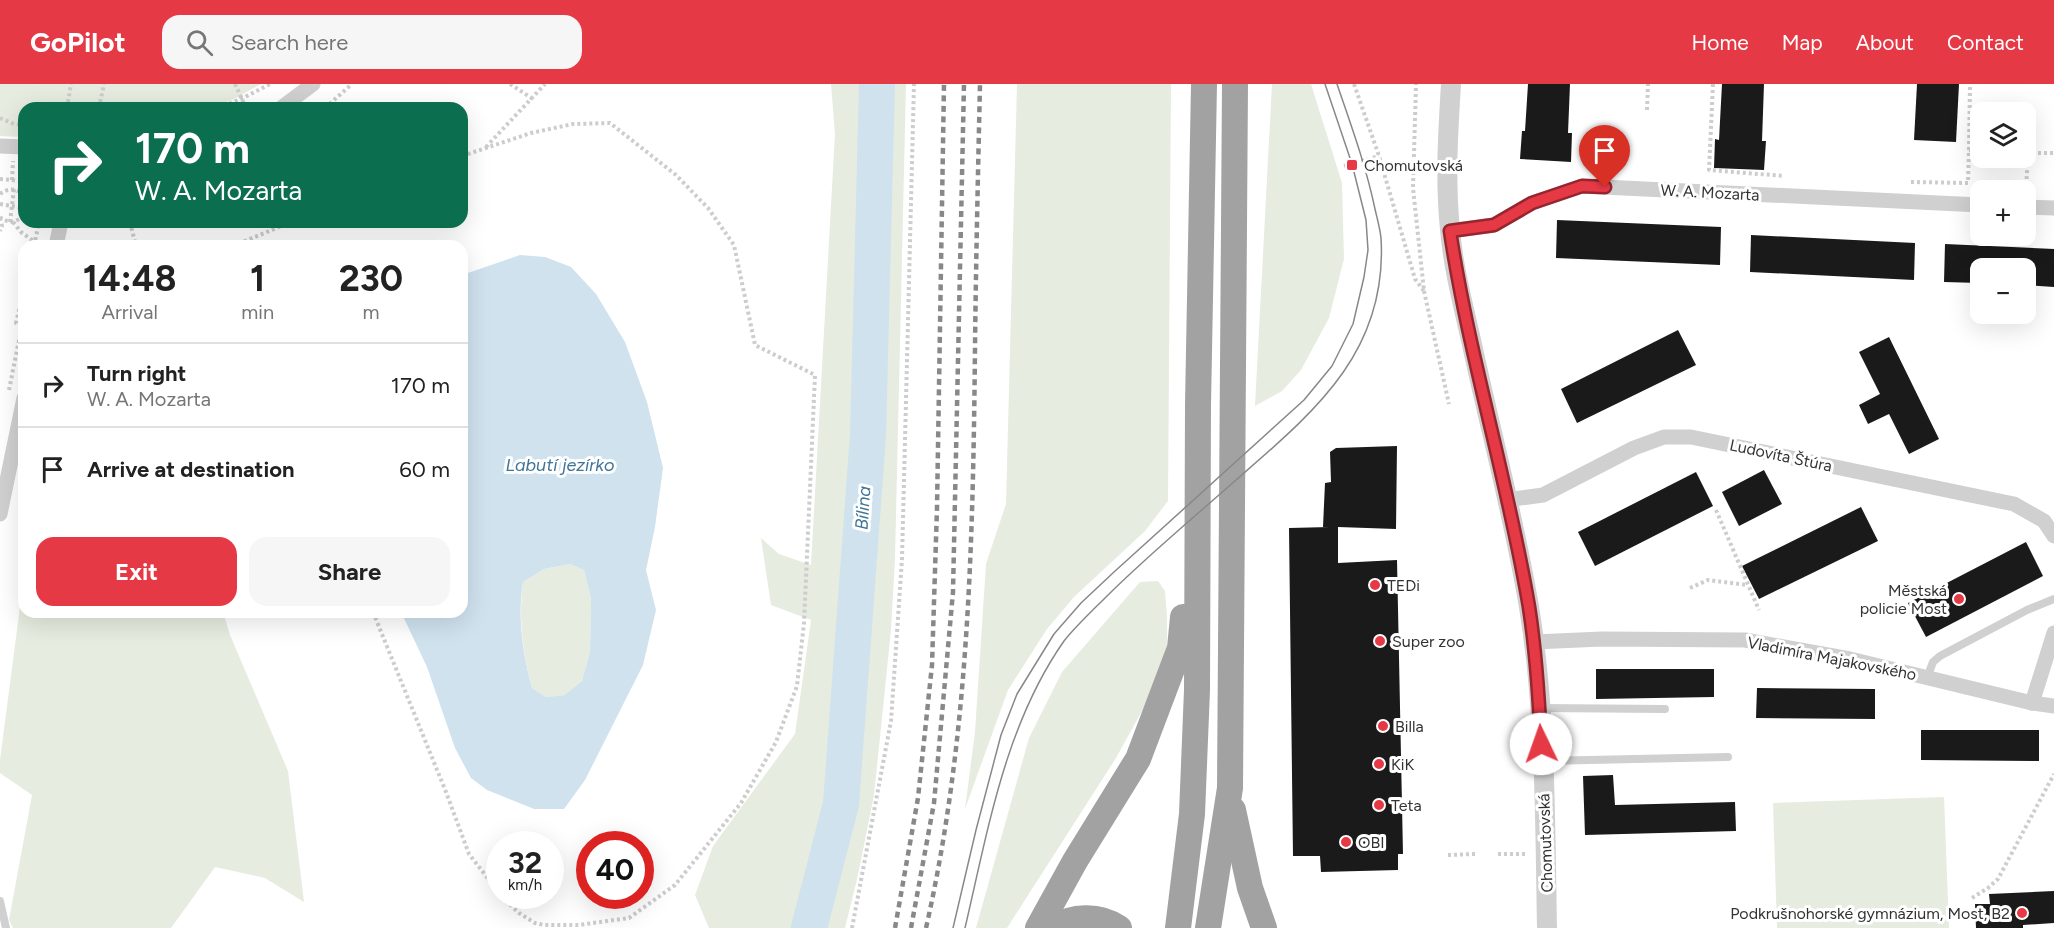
<!DOCTYPE html>
<html lang="en">
<head>
<meta charset="utf-8">
<style>
  :root { --surface:#fff; --page:#f6f6f6; --text:#222; --muted:#767676; --line:#e0e0e0; --accent:#e63946 }
  body { margin:0; font-family:Figtree,sans-serif; background:var(--page); color:var(--text); height:100vh; display:flex; flex-direction:column; font-size:22px; white-space:nowrap }
  * { box-sizing:border-box; margin:0 }
  p { font-size:20px; color:var(--muted) }
  .icon { flex:none; width:33px; height:33px; fill:none; stroke:currentColor; stroke-width:2; stroke-linecap:round; stroke-linejoin:round }
  .map { position:relative; flex:1; overflow:hidden }
  .panel { position:absolute; left:18px; top:156px; width:450px; height:378px; display:flex; flex-direction:column; background:var(--surface); border-radius:18px; box-shadow:0 6px 24px #0002 }
  .panel>* { flex:none }
  .guide { position:absolute; left:18px; top:18px; width:450px; height:126px; border-radius:18px; box-shadow:0 6px 24px #0002; background:#0b6e4f; color:#fff; overflow:hidden }
  .buttons { position:absolute; left:1970px; top:18px; display:grid; gap:12px }
  .buttons a { display:grid; place-items:center; width:66px; height:66px; border-radius:12px; background:var(--surface); box-shadow:0 6px 24px #0002; font-size:30px }
  .speed { position:absolute; left:486px; top:747px; display:flex; gap:12px; font-size:30px; font-weight:700; text-align:center }
  .speed>* { display:grid; place-content:center; width:78px; height:78px; border-radius:50%; background:var(--surface); box-shadow:0 6px 24px #0002; line-height:1 }
  .speed small { font-size:15px; font-weight:400 }
  .speed .limit { border:9px solid #d22; background:#fff; color:#111 }
  .pin { position:absolute; display:grid; place-items:center; width:51px; height:51px; color:#fff; margin:-62px -26px; border-radius:50% 50% 50% 0; rotate:-45deg; box-shadow:0 0 6px #0007 }
  .pin .icon { rotate:45deg }
  .me { position:absolute; width:66px; margin:-33px; rotate:357deg; stroke-linejoin:round; filter:drop-shadow(0 0 4px #0008) }
  .turn { display:flex; align-items:center; gap:21px; height:126px; padding:0 18px; font-size:27px }
  .turn .icon { width:78px; height:78px; stroke-width:2.5 }
  .turn b { display:block; font-size:42px; line-height:51px }
  .eta { display:flex; justify-content:space-evenly; align-items:center; height:102px; text-align:center }
  .eta b { font-size:36px; font-weight:700; line-height:42px }
  .action { display:flex; gap:12px; margin-top:auto; padding:12px 18px }
  .action a { flex:1; height:69px; border-radius:18px; background:var(--accent); color:#fff; font-size:24px; font-weight:700; line-height:69px; text-align:center }
  .action a+a { background:var(--page); color:var(--text) }
  ul { padding:0; list-style:none }
  li { display:flex; align-items:center; gap:18px; height:84px; padding:0 18px; border-top:2px solid var(--line) }
  li div { flex:1 }
  li b { display:block; font-size:22px }
  li em { font-style:normal }
  header { display:flex; align-items:center; gap:36px; box-sizing:border-box; height:84px; padding:0 30px; background:var(--accent); color:#fff }
  header strong { font-size:28px }
  nav { display:flex; gap:33px; margin-inline-start:auto; font-size:21px }
  .search { width:420px; height:54px; background:var(--page); display:flex; align-items:center; gap:15px; box-sizing:border-box; padding:0 21px; border-radius:18px; color:var(--muted); font-size:22px }
  .map>svg:first-child { display:block }
  .green { fill:#e6ecdf }
  .water { fill:#cfe2ee; fill-rule:evenodd }
  .lines { fill:none; stroke-linecap:round; stroke-linejoin:round }
  .river { stroke:#cfe2ee; stroke-width:36 }
  .building { fill:#1a1a1a }
  .path { stroke:#cdcdcd; stroke-width:4; stroke-dasharray:3 3; stroke-linecap:butt }
  .service { stroke:#d0d0d0; stroke-width:8 }
  .minor { stroke:#d0d0d0; stroke-width:15 }
  .tertiary { stroke:#d0d0d0; stroke-width:20 }
  .trunk { stroke:#a2a2a2; stroke-width:26 }
  .tram { stroke:#888; stroke-width:1.5 }
  .rail { stroke:#888; stroke-width:4.5; stroke-dasharray:6 4.5; stroke-linecap:butt }
  .route-casing { stroke:#96252e; stroke-width:15 }
  .route { stroke:#e63946; stroke-width:10 }
  .poi-dot { fill:#e63946; stroke:#fff; stroke-width:2 }
  .labels { text-anchor:middle; stroke-width:6; stroke-linejoin:round; paint-order:stroke }
  .poi-label { font-size:16px; fill:#333; stroke:#fff; text-anchor:start }
  .street-label { font-size:16px; fill:#333; stroke:#fff }
  .water-label { font-size:18px; font-style:italic; fill:#3f7597; stroke:#fff }
</style>
</head>
<body>
<header>
<strong>GoPilot</strong>
<div class="search"><svg class="icon" aria-label="search" viewBox="0 0 24 24"><circle cx="10" cy="10" r="6"/><path d="M15 15l6 6"/></svg>Search here</div>
<nav><a>Home</a><a>Map</a><a>About</a><a>Contact</a></nav>
</header>
<div class="map">
<svg width="2054" height="844" viewBox="0 0 2054 844">
  <rect width="100%" height="100%" fill="#fff"/>
  <g class="green">
    <path d="M0 0H261L232 16 207 24H24V53L0 52Z"/>
    <path d="M831 0H906L895 474 891 546 874 711 858 791 845 844H709L695 811 713 762 795 650 811 536 771 521 761 454 779 470 811 481 835 50Z"/>
    <path d="M1017 0H1171L1168 417 1145 447 1074 513 1047 545 1008 606 965 725 975 648 986 480 1006 420Z"/>
    <path d="M1272 0H1311L1342 99 1344 175 1329 234 1301 286 1282 307 1255 322Z"/>
    <path d="M570 480 584 486 591 515 590 569 582 597 566 611 546 613 532 604C523 570 518 533 523 498L544 485Z"/>
    <path d="M24 492V528H223L230 551 288 687 304 818 265 794 215 783 171 844H13L9 836 32 711 0 689V676Z"/>
    <path d="M1158 497 1165 507 1167 532V568L1148 616 1116 674 1007 844H976L1029 654 1062 588 1140 498Z"/>
    <path d="M1944 713 1949 844H1777L1773 719Z"/>
  </g>
  <path class="water" d="M520 171 545 173 571 183 596 210 625 258 647 318 663 384 655 443 646 486 656 526 643 581 585 696 564 725H534L487 706 471 694 455 664 427 583 401 528H462V191ZM570 480 584 486 591 515 590 568 582 597 565 611 546 613 532 604C523 570 517 533 523 498L544 485Z"/>
  <g class="lines">
    <path class="river" d="M809 844 841 720 868 351 877 0"/>
  </g>
  <g class="building">
    <path d="M1528 0H1570L1568 49H1572L1571 78 1520 75 1522 47H1525Z"/>
    <path d="M1722 0H1764L1762 57H1766L1764 86 1714 84 1715 55 1719 56Z"/>
    <path d="M1917 0H1959L1956 58 1914 56Z"/>
    <path d="M1557 136 1721 143 1720 181 1556 174Z"/>
    <path d="M1751 151 1915 159 1914 196 1750 188Z"/>
    <path d="M1945 160 2054 165V203L2025 201V184H1980V199L1944 198Z"/>
    <path d="M1678 246 1696 281 1577 339 1561 305Z"/>
    <path d="M1889 253 1939 355 1909 370 1889 330 1868 340 1859 321 1880 310 1859 268Z"/>
    <path d="M1397 362 1396 445 1338 443V479L1397 476 1403 770H1398V786L1321 788 1320 772H1293L1289 444 1330 443H1323L1325 399 1331 398 1330 368 1336 364Z"/>
    <path d="M1764 386 1782 420 1739 442 1722 408Z"/>
    <path d="M1696 388 1713 422 1595 482 1578 448Z"/>
    <path d="M1861 423 1878 457 1759 515 1742 482Z"/>
    <path d="M2026 458 2043 492 1926 553 1908 519Z"/>
    <path d="M1596 585H1714V613L1596 615Z"/>
    <path d="M1757 604 1875 605V635L1756 634Z"/>
    <path d="M1921 646H2039V677L1921 676Z"/>
    <path d="M1613 691 1615 721 1735 718 1736 747 1585 751 1583 692Z"/>
    <path d="M2054 807V839L2023 841V844H1976L1975 820H1990L1989 810Z"/>
  </g>
  <g class="lines">
    <g class="path">
      <path d="M235 0 246 24"/>
      <path d="M510 0 533 15"/>
      <path d="M1354 0 1379 72 1415 195 1424 207 1413 104 1416 0"/>
      <path d="M1713 0 1709 86 1784 92"/>
      <path d="M67 24 71 0"/>
      <path d="M99 24 104 0"/>
      <path d="M218 24 241 15 270 0"/>
      <path d="M325 24 352 0"/>
      <path d="M1647 26 1648 0"/>
      <path d="M0 34 14 40 24 41"/>
      <path d="M486 63 545 0"/>
      <path d="M1969 66 1970 0"/>
      <path d="M2026 69H2054"/>
      <path d="M462 72 531 49 573 40 610 39 676 91 708 124 734 161 755 261 815 291 804 539 797 602 776 658 741 719 675 801 629 834 579 841H544L535 839 519 829 501 812"/>
      <path d="M1344 82 1379 72"/>
      <path d="M0 95 12 96 13 77"/>
      <path d="M12 96 24 98"/>
      <path d="M1911 98 1968 99 1969 66 1980 67"/>
      <path d="M2026 107 2028 69"/>
      <path d="M0 110C8 104 16 104 24 111"/>
      <path d="M0 120 24 124"/>
      <path d="M0 133 3 136 13 138 24 133"/>
      <path d="M0 134 2 142 0 147"/>
      <path d="M10 138 14 105"/>
      <path d="M13 138 21 148 35 158"/>
      <path d="M130 138 136 162"/>
      <path d="M34 162 39 138"/>
      <path d="M233 162 291 138"/>
      <path d="M1424 207 1449 320"/>
      <path d="M9 306 22 241 16 239 24 205"/>
      <path d="M1716 426 1759 526"/>
      <path d="M1690 504 1708 496 1747 501"/>
      <path d="M373 528 446 708 469 770 500 810"/>
      <path d="M1498 770H1527"/>
      <path d="M1448 771 1475 770"/>
      <path d="M1972 814 1988 804 1998 795 2054 690"/>
      <path d="M852 844 891 637 902 475 914 0"/>
    </g>
    <g class="service">
      <path d="M1927 594 1933 578 1940 572 2027 526 2054 515"/>
      <path d="M1541 624 1665 625"/>
      <path d="M1543 677 1728 673"/>
      <path d="M0 817 6 844"/>
    </g>
    <g class="minor">
      <path d="M281 24 313 0"/>
      <path d="M0 62 24 63"/>
      <path d="M2025 123 2054 124"/>
      <path d="M1450 147 1494 141 1532 119 1582 102 1980 121"/>
      <path d="M56 162 61 138"/>
      <path d="M1506 416 1543 411 1634 364 1664 353H1691L2014 420 2044 437 2054 452"/>
      <path d="M0 430 24 314"/>
      <path d="M1534 558 1602 555 1745 556 1850 575 2032 619 2054 622"/>
      <path d="M2032 619 2054 549"/>
    </g>
    <path class="tertiary" d="M1451 0C1448 49 1445 96 1450 145 1453 183 1463 220 1471 256 1490 345 1514 433 1529 523 1546 626 1545 739 1547 844"/>
    <g class="trunk">
      <path d="M1233 726 1250 804 1264 844"/>
      <path d="M1038 844 1075 777 1138 675 1180 564 1183 533"/>
      <path d="M1051 844C1073 832 1098 830 1119 844"/>
      <path d="M1178 844 1192 730 1197 606 1198 321 1204 0"/>
      <path d="M1208 844 1230 704 1235 0"/>
    </g>
    <g class="tram">
      <path d="M953 844 976 746 1001 651 1017 610 1054 550 1081 519 1114 488 1304 316 1332 282 1353 240 1364 193 1368 166 1366 136 1352 80 1325 0"/>
      <path d="M965 844C988 746 1005 641 1064 557 1076 542 1092 527 1105 514 1147 472 1192 435 1236 396 1314 328 1388 268 1381 154 1380 144 1377 134 1375 125 1366 82 1351 41 1337 0"/>
    </g>
    <g class="rail">
      <path d="M895 844 918 714 932 581 937 424 944 0"/>
      <path d="M911 844 934 719 953 508 964 0"/>
      <path d="M926 844C969 654 973 457 975 263 976 175 978 88 980 0"/>
    </g>
  </g>
  <g class="lines">
    <defs>
      <path id="route" d="M1541 660C1539 614 1536 568 1529 523 1508 397 1469 273 1450 147L1494 141 1532 119 1582 102 1605 103"/>
    </defs>
    <use href="#route" class="route-casing"/>
    <use href="#route" class="route"/>
  </g>
  <g class="poi-dot">
    <rect x="1346" y="75" width="12" height="12" rx="3"/>
    <circle cx="1375" cy="501" r="6"/>
    <circle cx="1959" cy="515" r="6"/>
    <circle cx="1380" cy="557" r="6"/>
    <circle cx="1383" cy="642" r="6"/>
    <circle cx="1379" cy="680" r="6"/>
    <circle cx="1379" cy="721" r="6"/>
    <circle cx="1346" cy="758" r="6"/>
    <circle cx="2022" cy="829" r="6"/>
  </g>
  <g class="labels">
    <g class="poi-label">
      <text x="1364" y="87">Chomutovská</text>
      <text x="1387" y="507">TEDi</text>
      <text x="1947" y="512" text-anchor="end">Městská<tspan x="1947" dy="18">policie Most</tspan></text>
      <text x="1392" y="563">Super zoo</text>
      <text x="1395" y="648">Billa</text>
      <text x="1391" y="686">KiK</text>
      <text x="1391" y="727">Teta</text>
      <text x="1358" y="764">OBI</text>
      <text x="2010" y="835" text-anchor="end">Podkrušnohorské gymnázium, Most, B2</text>
    </g>
    <g class="street-label">
      <text transform="translate(1710 108) rotate(3)" y="6">W. A. Mozarta</text>
      <text transform="translate(1781 371) rotate(12)" y="6">Ludovíta Štúra</text>
      <text transform="translate(1832 574) rotate(11)" y="6">Vladimíra Majakovského</text>
      <text transform="translate(1545 759) rotate(-92)" y="6">Chomutovská</text>
    </g>
    <g class="water-label">
      <text x="560" y="387">Labutí jezírko</text>
      <text transform="translate(863 424) rotate(-86)" y="6">Bílina</text>
    </g>
  </g>
</svg>
<div class="buttons">
<a><svg class="icon" aria-label="layers" viewBox="0 0 24 24"><path d="M12 4l9 5-9 5-9-5zM3 14l9 5 9-5"/></svg></a>
<a>+</a>
<a>−</a>
</div>
<div class="speed"><div>32<small>km/h</small></div><div class="limit">40</div></div>
<div class="pin" style="left:1605px;top:103px;background:#d93025"><svg class="icon" aria-label="arrive" viewBox="0 0 24 24"><path d="M6 21V4h12l-3 4 3 4H6"/></svg></div>
<svg class="me" style="left:1541px;top:660px" viewBox="-20 -20 40 40"><circle r="19" fill="#fff"/><path d="M0-13L10 11 0 6-10 11z" fill="#e63946"/></svg>
<div class="guide">
<div class="turn"><svg class="icon" aria-label="right" viewBox="0 0 24 24"><path d="M7 20v-9h11M14 6l5 5-5 5"/></svg><div><b>170 m</b>W. A. Mozarta</div></div>
</div>
<section class="panel">
<div class="eta">
<div><b>14:48</b><p>Arrival</p></div>
<div><b>1</b><p>min</p></div>
<div><b>230</b><p>m</p></div>
</div>
<ul>
<li><svg class="icon" aria-label="right" viewBox="0 0 24 24"><path d="M7 20v-9h11M14 6l5 5-5 5"/></svg><div><b>Turn right</b><p>W. A. Mozarta</p></div><em>170 m</em></li>
<li><svg class="icon" aria-label="arrive" viewBox="0 0 24 24"><path d="M6 21V4h12l-3 4 3 4H6"/></svg><div><b>Arrive at destination</b></div><em>60 m</em></li>
</ul>
<div class="action"><a>Exit</a><a>Share</a></div>
</section>
</div>
</body>
</html>
